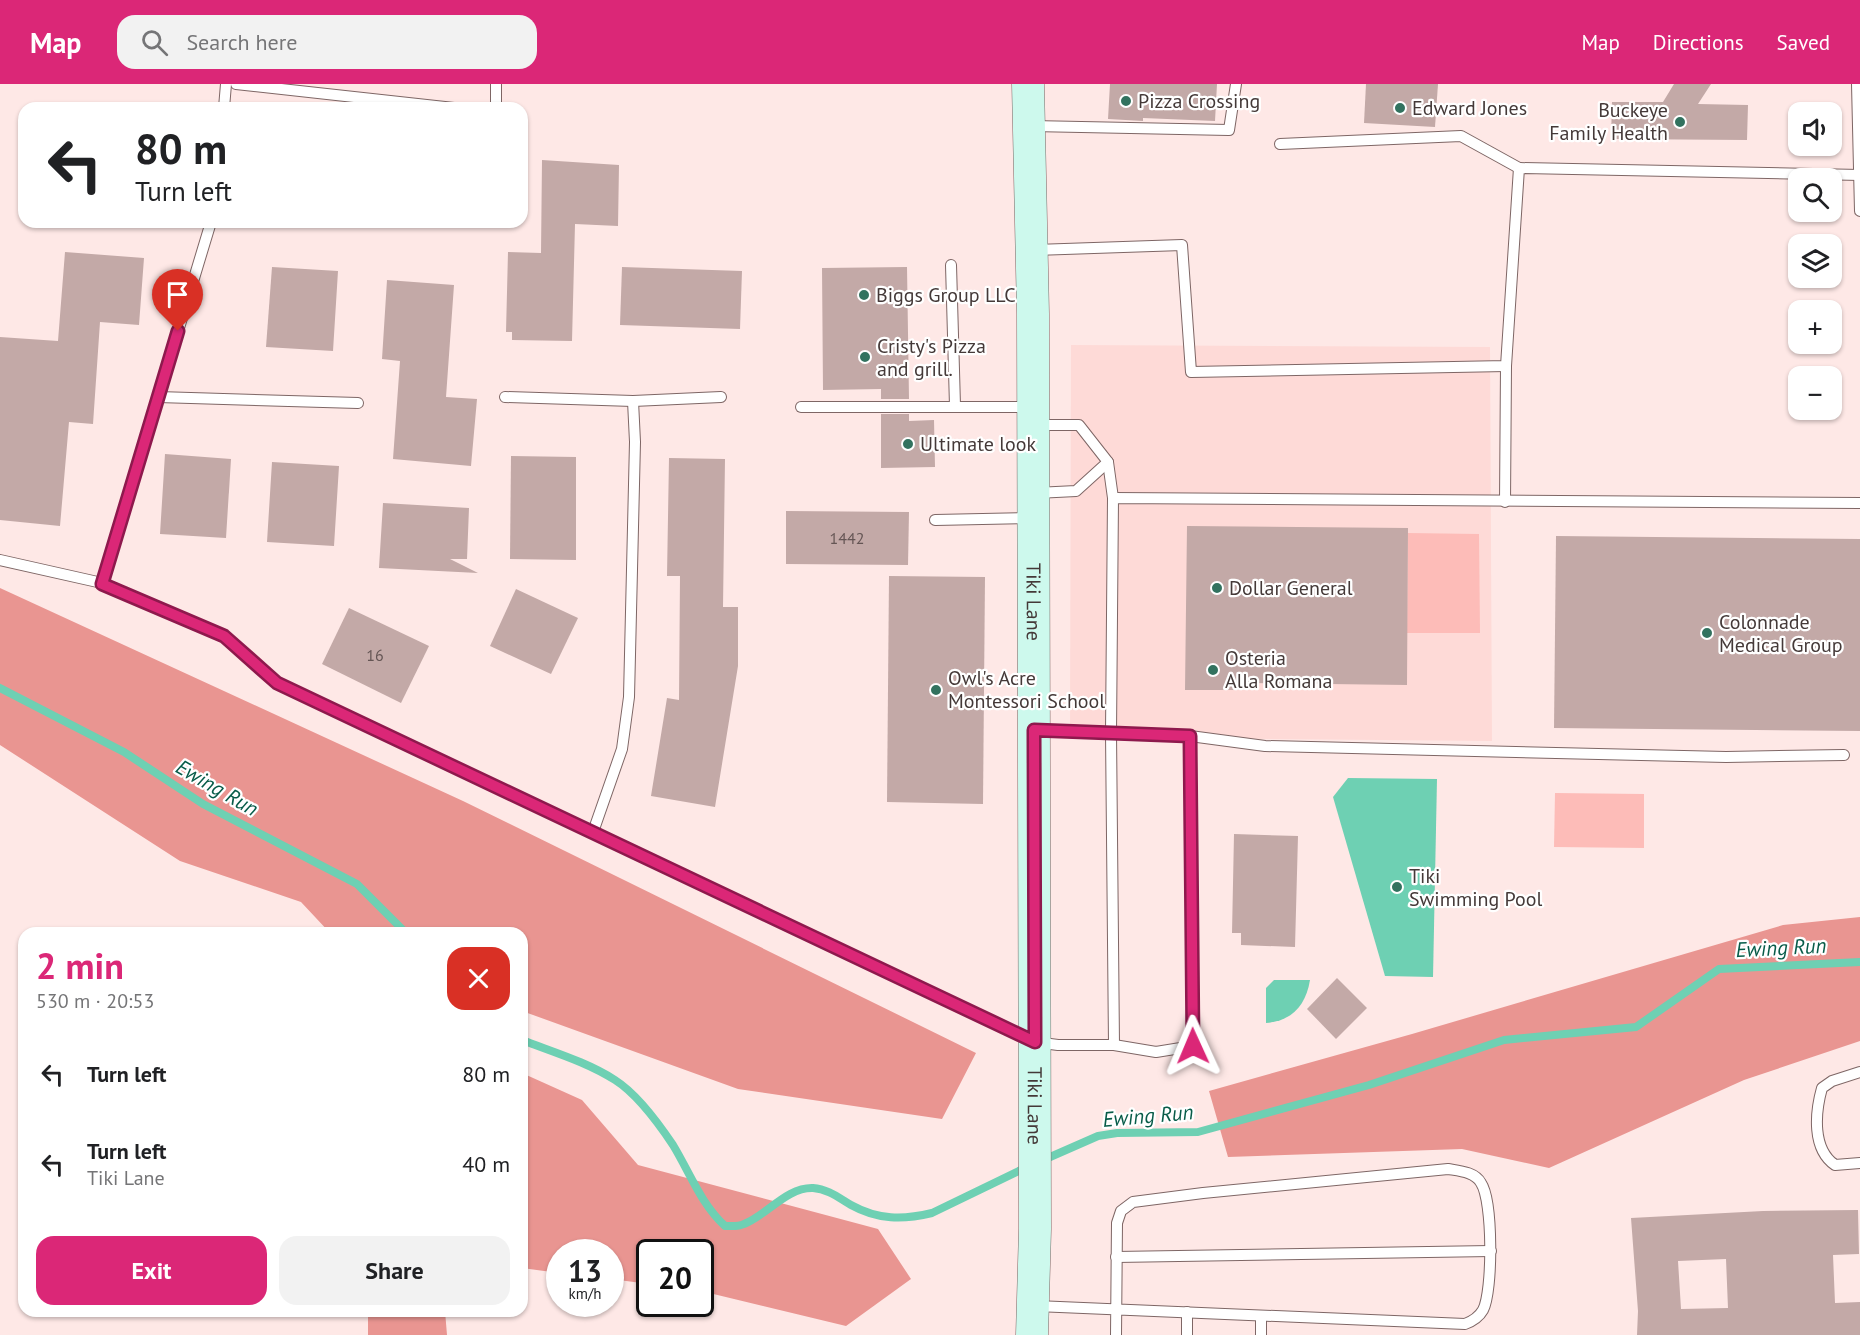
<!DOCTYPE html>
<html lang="en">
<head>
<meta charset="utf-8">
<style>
  :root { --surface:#fff; --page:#f2f2f2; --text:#202124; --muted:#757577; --accent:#db2777 }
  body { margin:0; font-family:"PT Sans",sans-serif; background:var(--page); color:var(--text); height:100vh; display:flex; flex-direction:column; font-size:22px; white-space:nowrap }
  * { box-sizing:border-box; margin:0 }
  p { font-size:20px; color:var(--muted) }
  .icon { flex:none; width:33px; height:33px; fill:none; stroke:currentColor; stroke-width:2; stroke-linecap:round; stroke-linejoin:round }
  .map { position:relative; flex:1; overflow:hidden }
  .drawer { position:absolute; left:18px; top:843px; width:510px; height:390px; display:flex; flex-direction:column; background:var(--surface); border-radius:18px; box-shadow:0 2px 4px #0004 }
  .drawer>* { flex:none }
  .top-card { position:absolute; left:18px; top:18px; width:510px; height:126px; border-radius:18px; box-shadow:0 2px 4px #0004; background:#fff; color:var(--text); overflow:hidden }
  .fabs { position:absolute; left:1788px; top:18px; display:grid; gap:12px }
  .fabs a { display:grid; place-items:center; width:54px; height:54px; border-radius:12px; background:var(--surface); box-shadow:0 2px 4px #0004; font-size:30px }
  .speed { position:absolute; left:546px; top:1155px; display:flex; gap:12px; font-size:30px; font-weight:700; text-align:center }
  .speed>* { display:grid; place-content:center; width:78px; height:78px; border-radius:50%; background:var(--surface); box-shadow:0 2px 4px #0004; line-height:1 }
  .speed small { font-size:15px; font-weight:400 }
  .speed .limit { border:3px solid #111; border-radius:9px; background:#fff; color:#111 }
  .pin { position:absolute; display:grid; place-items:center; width:51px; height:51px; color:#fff; margin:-62px -26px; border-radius:50% 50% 50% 0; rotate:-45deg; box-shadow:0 0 6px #0007 }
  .pin .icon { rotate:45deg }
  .me { position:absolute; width:66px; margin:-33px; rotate:359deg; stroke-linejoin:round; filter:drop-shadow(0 0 4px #0008) }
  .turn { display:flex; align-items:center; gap:21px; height:126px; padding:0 18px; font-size:27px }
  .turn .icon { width:78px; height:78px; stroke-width:2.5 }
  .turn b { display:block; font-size:42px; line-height:51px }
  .round { display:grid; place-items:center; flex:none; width:63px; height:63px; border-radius:18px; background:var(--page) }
  .summary { display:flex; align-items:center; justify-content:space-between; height:102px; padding:0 18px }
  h1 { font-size:36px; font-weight:700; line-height:45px; color:var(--accent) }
  .cta { display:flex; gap:12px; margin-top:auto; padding:12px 18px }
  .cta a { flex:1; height:69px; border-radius:18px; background:var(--accent); color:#fff; font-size:24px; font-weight:700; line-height:69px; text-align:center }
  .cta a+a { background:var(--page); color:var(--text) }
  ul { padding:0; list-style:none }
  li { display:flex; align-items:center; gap:18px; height:90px; padding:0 18px }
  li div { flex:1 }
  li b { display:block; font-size:22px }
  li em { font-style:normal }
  header { display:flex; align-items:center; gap:36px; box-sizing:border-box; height:84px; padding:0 30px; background:var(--accent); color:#fff }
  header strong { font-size:28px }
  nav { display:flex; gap:33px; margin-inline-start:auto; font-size:21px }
  .search { width:420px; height:54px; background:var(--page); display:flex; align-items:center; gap:15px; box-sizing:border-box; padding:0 21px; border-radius:18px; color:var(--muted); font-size:22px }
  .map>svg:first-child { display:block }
  .built { fill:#fedad7 }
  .green { fill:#fdbcb8 }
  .forest { fill:#e99591 }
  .water { fill:#6ed0b3 }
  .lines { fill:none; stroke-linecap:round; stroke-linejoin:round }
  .stream { stroke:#6ed0b3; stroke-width:8 }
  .building { fill:#c3a9a7; fill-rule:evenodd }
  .lane-casing { stroke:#7e6665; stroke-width:12 }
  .secondary-casing { stroke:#7e6665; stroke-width:33 }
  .lane { stroke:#fff; stroke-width:10 }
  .secondary { stroke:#cdf9ed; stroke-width:32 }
  .route-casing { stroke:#8e194d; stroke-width:15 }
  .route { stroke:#db2777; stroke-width:10 }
  .poi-dot { fill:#32725f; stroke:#fff; stroke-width:2 }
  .labels { text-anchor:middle; stroke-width:4.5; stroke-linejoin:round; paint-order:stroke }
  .number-label { font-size:16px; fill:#645554 }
  .poi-label { font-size:20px; fill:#443938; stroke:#fff; text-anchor:start }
  .street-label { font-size:20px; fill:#443938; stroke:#fff }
  .water-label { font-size:21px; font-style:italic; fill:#085c49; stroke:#fff }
</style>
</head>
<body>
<header>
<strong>Map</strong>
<div class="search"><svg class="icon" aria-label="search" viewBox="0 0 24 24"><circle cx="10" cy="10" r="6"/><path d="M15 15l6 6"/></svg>Search here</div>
<nav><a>Map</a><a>Directions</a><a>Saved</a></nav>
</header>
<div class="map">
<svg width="1860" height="1251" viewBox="0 0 1860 1251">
  <rect width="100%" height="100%" fill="#fee8e6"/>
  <path class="built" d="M1071 261 1490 263 1492 657 1070 653Z"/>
  <g class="green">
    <path d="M1408 449 1479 450 1480 549H1407Z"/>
    <path d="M1555 709 1644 710V764L1554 763Z"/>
  </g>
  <g class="forest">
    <path d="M0 504 463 717 976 969 942 1035 738 1005 522 927V849H330L301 818 180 777 0 661Z"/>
    <path d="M1860 833V957L1744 996 1549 1084 1462 1065 1228 1073 1209 1007 1412 950 1783 841Z"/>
    <path d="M522 989 582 1016 638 1081 878 1145 911 1195 846 1242 701 1207 700 1168H650L649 1200 611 1195 610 1168H560L559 1189 522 1184Z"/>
    <path d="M368 1227H445L447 1251H368Z"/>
  </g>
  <g class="water">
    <path d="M1348 694 1437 695 1433 893 1385 892 1333 713Z"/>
    <path d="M1274 896H1310C1306 921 1292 937 1266 939V904Z"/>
  </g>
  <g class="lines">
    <g class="stream">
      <path d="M0 604 124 668 203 720 357 800 406 849"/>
      <path d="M522 956C553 968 587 978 615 996 637 1010 659 1040 673 1061 690 1089 701 1120 725 1142 731 1142 738 1143 744 1140 767 1131 787 1103 813 1104 828 1105 839 1114 851 1121 878 1136 903 1136 932 1129L1029 1082"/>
      <path d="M1041 1077 1098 1052 1117 1049 1198 1048 1369 1001 1504 956 1636 943 1719 885 1860 878"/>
    </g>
  </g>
  <g class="building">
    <path d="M1110 0H1217L1215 37 1143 34V37L1108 35Z"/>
    <path d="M1366 0H1438L1435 43 1364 39Z"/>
    <path d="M1674 0H1711L1698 20 1748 21 1747 56 1611 55 1612 18H1663Z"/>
    <path d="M542 76 619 81 618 142 575 140 572 257 512 256V248H506L508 168 541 169Z"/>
    <path d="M65 168 144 174 139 241 100 238 93 340 69 338 60 442 0 436V253L58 257Z"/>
    <path d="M272 183 338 187 333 267 266 263Z"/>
    <path d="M622 183 742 187 740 245 620 241Z"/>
    <path d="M907 183 909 315H881V305L823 306 822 184Z"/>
    <path d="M387 196 454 201 446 313 477 315 471 382 393 375 400 277 382 275Z"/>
    <path d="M881 330H909V337L934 336 935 383 881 384Z"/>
    <path d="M165 370 231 375 226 454 160 450Z"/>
    <path d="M511 372 576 373V476L510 475Z"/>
    <path d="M669 374 725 375 723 523H738V582L715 723 651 712 667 614 679 616 680 492H667Z"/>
    <path d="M272 378 339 382 334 462 267 458Z"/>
    <path d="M383 419 469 424 467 475H450L478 489 379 484Z"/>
    <path d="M786 427 909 428 908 481 786 480Z"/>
    <path d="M1187 442 1408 444 1407 601 1241 599V606H1185Z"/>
    <path d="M1556 452 1860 455V647L1554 644Z"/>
    <path d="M889 492 985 493 983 720 887 718Z"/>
    <path d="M516 505 578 534 551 590 490 562Z"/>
    <path d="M349 524 429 562 401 619 322 580Z"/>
    <path d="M1234 750 1298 752 1295 863 1241 861V849H1232Z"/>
    <path d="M1337 894 1367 924 1336 955 1307 925Z"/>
    <path d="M1858 1126 1859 1170 1833 1171 1835 1219 1860 1218V1251H1637L1638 1227 1631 1134 1763 1127ZM1726 1175 1728 1224 1681 1225 1678 1177Z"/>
  </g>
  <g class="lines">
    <defs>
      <g id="lane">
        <path d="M236 0 454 24"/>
        <path d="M1857 0 1860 127"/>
        <path d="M224 24 226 0"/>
        <path d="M496 24V0"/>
        <path d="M1032 42 1229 46 1236 0"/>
        <path d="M1280 60 1461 52 1519 84"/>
        <path d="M1035 166 1182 161 1191 288 1506 282 1519 84 1860 91"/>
        <path d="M951 181 955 322"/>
        <path d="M158 313 358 319"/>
        <path d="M505 313 633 317 721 313"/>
        <path d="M801 323H1030"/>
        <path d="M1037 341H1079L1108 378 1113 414"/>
        <path d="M1036 409 1076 407 1108 378"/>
        <path d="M1505 418 1506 282"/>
        <path d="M935 436 1030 434"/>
        <path d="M0 476 102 499 223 552 277 599 1035 958 1058 961H1114L1156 968 1193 962 1190 652"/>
        <path d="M102 499 211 138"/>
        <path d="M1035 646 1190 652 1265 662 1726 673 1844 671"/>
        <path d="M593 748 622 665 629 613 635 358 633 317"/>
        <path d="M1114 961 1111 649 1113 414 1860 419"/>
        <path d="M1860 988 1832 997 1822 1004C1815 1029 1812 1065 1835 1081L1860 1079"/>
        <path d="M1116 1173 1491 1167"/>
        <path d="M1036 1222C1179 1228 1322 1234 1465 1240 1473 1237 1479 1233 1483 1226 1493 1207 1493 1117 1481 1099 1475 1088 1460 1087 1448 1085L1203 1109 1133 1118 1121 1127 1117 1139 1116 1251"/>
        <path d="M1187 1251V1228"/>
        <path d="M1261 1251V1232"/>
      </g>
      <g id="secondary">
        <path id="s1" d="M1028 0 1033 230 1035 1145 1032 1251"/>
      </g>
    </defs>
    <use href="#lane" class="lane-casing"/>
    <use href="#secondary" class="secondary-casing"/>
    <use href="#lane" class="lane"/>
    <use href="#secondary" class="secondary"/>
  </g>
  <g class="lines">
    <defs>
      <path id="route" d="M178 247 102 500 224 552 277 599 1035 958 1034 646 1190 652 1193 962"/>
    </defs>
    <use href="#route" class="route-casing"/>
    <use href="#route" class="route"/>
  </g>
  <g class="poi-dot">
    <circle cx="1126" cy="17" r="6"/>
    <circle cx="1400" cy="24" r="6"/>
    <circle cx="1680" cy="38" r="6"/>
    <circle cx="864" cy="211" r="6"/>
    <circle cx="865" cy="273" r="6"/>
    <circle cx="908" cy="360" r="6"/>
    <circle cx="1217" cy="504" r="6"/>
    <circle cx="1707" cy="549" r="6"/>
    <circle cx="1213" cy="586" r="6"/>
    <circle cx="936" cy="606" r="6"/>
    <circle cx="1397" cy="803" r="6"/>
  </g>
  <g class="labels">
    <g class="number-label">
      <text x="847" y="460">1442</text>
      <text x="375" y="577">16</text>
    </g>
    <g class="poi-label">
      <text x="1138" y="24">Pizza Crossing</text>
      <text x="1412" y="31">Edward Jones</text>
      <text x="1668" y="33" text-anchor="end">Buckeye<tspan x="1668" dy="23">Family Health</tspan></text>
      <text x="876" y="218">Biggs Group LLC</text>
      <text x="877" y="269">Cristy's Pizza<tspan x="877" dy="23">and grill.</tspan></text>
      <text x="920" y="367">Ultimate look</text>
      <text x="1229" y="511">Dollar General</text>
      <text x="1719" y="545">Colonnade<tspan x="1719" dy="23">Medical Group</tspan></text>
      <text x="1225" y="581">Osteria<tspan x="1225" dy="23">Alla Romana</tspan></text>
      <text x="948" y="601">Owl's Acre<tspan x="948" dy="23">Montessori School</tspan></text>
      <text x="1409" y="799">Tiki<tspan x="1409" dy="23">Swimming Pool</tspan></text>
    </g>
    <g class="street-label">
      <text dy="7" stroke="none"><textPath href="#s1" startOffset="518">Tiki Lane</textPath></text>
      <text dy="7" stroke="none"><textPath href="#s1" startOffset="1022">Tiki Lane</textPath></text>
    </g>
    <g class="water-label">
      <text transform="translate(217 704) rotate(30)" y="7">Ewing Run</text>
      <text transform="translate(1781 864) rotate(-3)" y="7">Ewing Run</text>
      <text transform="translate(1148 1032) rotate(-5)" y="7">Ewing Run</text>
    </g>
  </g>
</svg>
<div class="fabs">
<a><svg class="icon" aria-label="sound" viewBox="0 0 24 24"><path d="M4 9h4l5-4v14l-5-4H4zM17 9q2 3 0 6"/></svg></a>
<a><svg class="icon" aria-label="search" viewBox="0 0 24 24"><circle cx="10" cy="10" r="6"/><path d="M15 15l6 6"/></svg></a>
<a><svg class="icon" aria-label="layers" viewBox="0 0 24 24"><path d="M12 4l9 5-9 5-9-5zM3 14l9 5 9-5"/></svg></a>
<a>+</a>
<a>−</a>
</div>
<div class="speed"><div>13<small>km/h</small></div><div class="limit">20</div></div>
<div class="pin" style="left:178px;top:247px;background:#d93025"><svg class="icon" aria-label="arrive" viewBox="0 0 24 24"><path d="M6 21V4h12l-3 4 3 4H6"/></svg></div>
<svg class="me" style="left:1193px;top:962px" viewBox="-20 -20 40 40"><path d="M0-17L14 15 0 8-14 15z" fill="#db2777" stroke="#fff" stroke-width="4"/></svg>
<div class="top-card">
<div class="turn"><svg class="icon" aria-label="left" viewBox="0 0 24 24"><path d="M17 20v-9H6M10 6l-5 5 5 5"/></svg><div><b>80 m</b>Turn left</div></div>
</div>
<section class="drawer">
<div class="summary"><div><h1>2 min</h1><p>530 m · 20:53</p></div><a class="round" style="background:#d93025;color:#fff"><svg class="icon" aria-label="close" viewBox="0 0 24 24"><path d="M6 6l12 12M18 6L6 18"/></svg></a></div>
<ul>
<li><svg class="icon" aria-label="left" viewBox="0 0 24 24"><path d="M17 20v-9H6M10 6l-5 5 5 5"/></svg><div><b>Turn left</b></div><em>80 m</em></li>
<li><svg class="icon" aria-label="left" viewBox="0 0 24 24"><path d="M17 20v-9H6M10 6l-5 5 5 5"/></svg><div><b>Turn left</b><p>Tiki Lane</p></div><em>40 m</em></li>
</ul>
<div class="cta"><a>Exit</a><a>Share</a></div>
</section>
</div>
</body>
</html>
